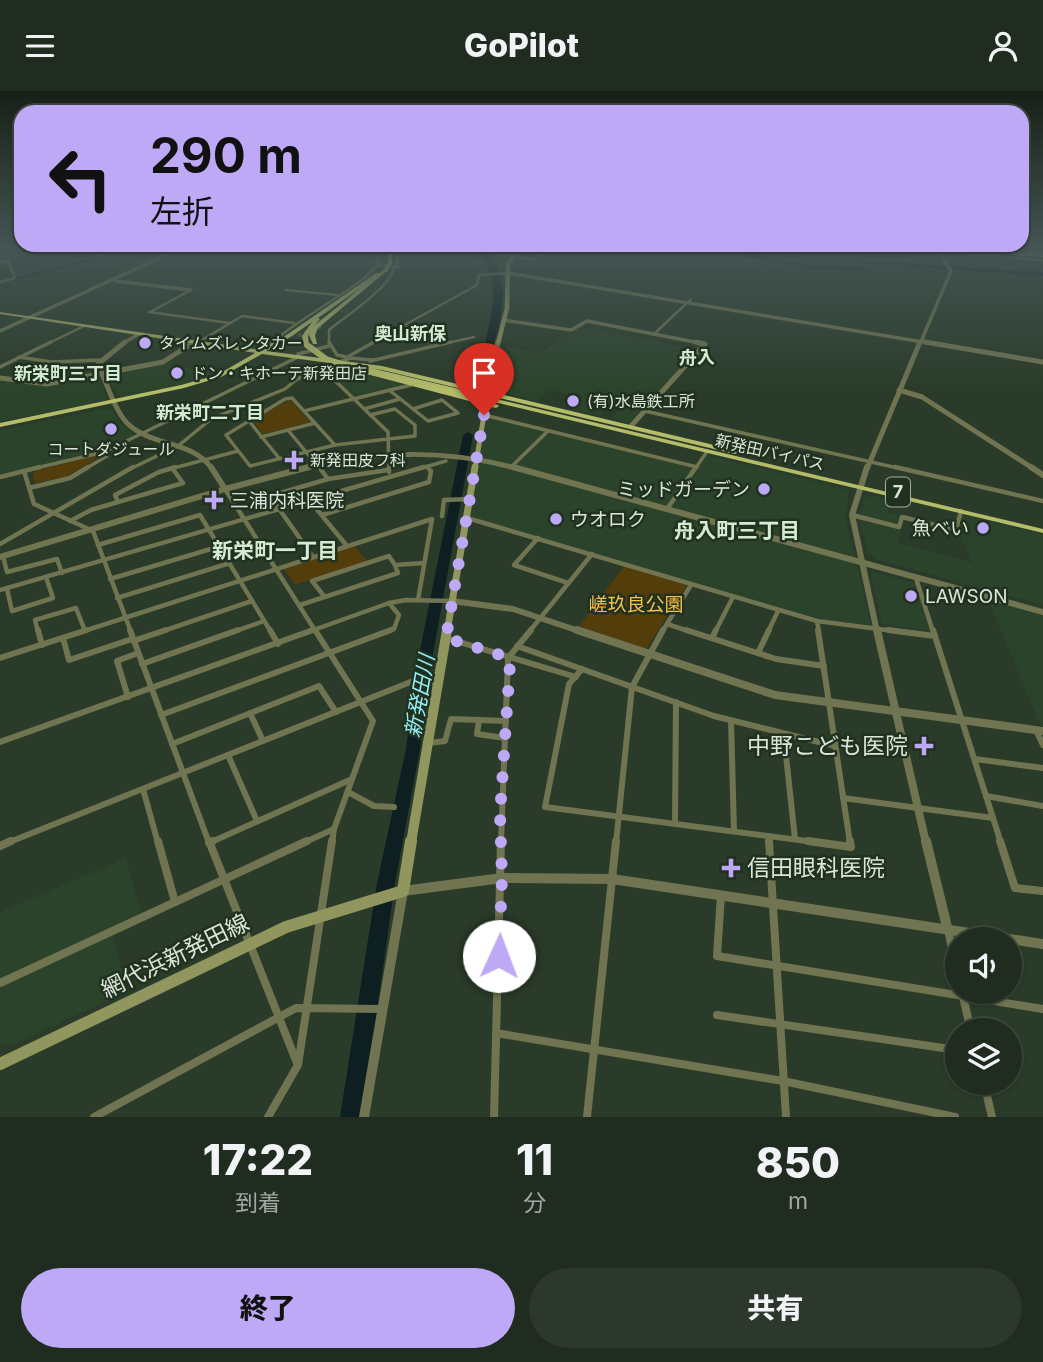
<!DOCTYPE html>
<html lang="ja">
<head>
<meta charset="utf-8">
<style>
  :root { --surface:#202c1f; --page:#2d382c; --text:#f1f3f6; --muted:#a2a7a4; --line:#3d483d; --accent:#bda9f5 }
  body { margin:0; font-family:Inter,"Noto Sans JP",sans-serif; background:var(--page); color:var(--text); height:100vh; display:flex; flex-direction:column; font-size:26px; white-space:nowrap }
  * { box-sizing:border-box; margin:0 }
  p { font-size:23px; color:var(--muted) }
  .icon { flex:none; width:38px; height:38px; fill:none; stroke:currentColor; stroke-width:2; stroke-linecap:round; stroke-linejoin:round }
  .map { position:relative; height:1026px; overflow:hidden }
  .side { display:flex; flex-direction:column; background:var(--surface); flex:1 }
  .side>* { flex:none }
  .hud { position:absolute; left:14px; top:14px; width:1015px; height:147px; border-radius:21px; box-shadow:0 2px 5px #0004,0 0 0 2px var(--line); background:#bda9f5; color:#111; overflow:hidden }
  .fabs { position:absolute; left:945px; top:836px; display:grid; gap:14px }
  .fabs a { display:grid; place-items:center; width:77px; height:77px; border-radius:50%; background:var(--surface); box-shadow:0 2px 5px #0004,0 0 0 2px var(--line); font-size:35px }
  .pin { position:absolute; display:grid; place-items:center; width:60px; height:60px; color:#fff; margin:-72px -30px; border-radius:50% 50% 50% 0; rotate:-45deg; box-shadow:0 0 7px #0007 }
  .pin .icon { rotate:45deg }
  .me { position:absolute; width:77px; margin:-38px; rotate:2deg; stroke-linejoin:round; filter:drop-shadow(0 0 5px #0008) }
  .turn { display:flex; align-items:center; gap:24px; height:147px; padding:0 21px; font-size:32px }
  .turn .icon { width:91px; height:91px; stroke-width:2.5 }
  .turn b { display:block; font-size:49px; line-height:60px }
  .eta { display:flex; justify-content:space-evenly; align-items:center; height:119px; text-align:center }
  .eta b { font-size:42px; font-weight:800; line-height:49px }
  .button { display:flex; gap:14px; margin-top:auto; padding:14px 21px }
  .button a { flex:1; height:80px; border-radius:42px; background:var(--accent); color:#111; font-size:28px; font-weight:800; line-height:80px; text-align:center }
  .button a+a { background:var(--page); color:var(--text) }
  header { display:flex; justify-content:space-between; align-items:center; height:91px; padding:0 21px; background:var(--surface); font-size:32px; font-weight:800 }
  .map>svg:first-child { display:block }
  .built { fill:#2c432b }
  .green { fill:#523d0b }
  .water { fill:#0e1f21 }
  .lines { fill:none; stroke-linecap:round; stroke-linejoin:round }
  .stream { stroke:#0e1f21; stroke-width:2 }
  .river { fill:#0e1f21; fill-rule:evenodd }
  .minor-tunnel { stroke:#445443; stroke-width:2.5; stroke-dasharray:2.5 2; stroke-linecap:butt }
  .trunk-tunnel { stroke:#445443; stroke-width:4.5; stroke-dasharray:4.5 2.5; stroke-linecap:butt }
  .minor-far4 { stroke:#707451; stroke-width:2.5 }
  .minor-far3 { stroke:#707451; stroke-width:3.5 }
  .minor-far2 { stroke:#707451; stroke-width:4.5 }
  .minor-far1 { stroke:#707451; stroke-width:6 }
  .minor { stroke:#707451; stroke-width:8 }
  .tertiary-far4 { stroke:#707451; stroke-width:3.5 }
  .tertiary-far3 { stroke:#707451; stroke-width:5 }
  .tertiary-far2 { stroke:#707451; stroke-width:6 }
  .tertiary-far1 { stroke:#707451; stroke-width:8 }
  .tertiary { stroke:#707451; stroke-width:10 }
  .secondary-far4 { stroke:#90965e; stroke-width:4.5 }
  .secondary-far3 { stroke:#90965e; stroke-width:5 }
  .secondary-far2 { stroke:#90965e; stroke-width:7 }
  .secondary-far1 { stroke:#90965e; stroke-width:10 }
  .secondary { stroke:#90965e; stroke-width:12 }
  .primary { fill:#a9b067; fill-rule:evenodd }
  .trunk { fill:#b4bc6a; fill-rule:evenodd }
  .motorway { fill:#bfc86e; fill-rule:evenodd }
  .trunk-bridge-far1 { stroke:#b4bc6a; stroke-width:4.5 }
  .trunk-bridge { stroke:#b4bc6a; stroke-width:6 }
  .route { stroke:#bda9f5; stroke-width:12; stroke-dasharray:0 21.6 }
  .poi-dot { fill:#bda9f5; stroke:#20311f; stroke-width:2.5 }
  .labels { text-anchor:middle; stroke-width:5; stroke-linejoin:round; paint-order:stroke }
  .far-poi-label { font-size:16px; fill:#dae5d9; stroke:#20311f; text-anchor:start }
  .far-street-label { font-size:16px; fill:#dae5d9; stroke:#20311f }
  .far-neighbourhood-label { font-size:18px; font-weight:bold; fill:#d4ebd3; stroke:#20311f }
  .shield { fill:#20311f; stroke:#a2afa1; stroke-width:2 }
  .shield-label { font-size:18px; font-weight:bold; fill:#dae5d9 }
  .poi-label { font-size:19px; fill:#dae5d9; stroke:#20311f; text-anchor:start }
  .park-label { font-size:19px; fill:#f5bf4a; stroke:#20311f }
  .neighbourhood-label { font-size:21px; font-weight:bold; fill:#d4ebd3; stroke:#20311f }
  .water-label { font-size:21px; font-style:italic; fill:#94edf6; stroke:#20311f }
  .near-poi-label { font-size:23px; fill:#dae5d9; stroke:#20311f; text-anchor:end }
  .near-street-label { font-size:23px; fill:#dae5d9; stroke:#20311f }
</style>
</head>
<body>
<header><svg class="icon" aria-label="menu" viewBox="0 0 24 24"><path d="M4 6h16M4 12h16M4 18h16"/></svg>GoPilot<svg class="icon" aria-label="person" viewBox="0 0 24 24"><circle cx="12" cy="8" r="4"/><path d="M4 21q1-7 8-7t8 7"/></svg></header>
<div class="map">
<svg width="1043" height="1026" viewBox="0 0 1043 1026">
  <rect width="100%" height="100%" fill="#2a3b29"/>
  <g class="built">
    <path d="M6 156H128L19 185 15 184Z"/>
    <path d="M579 235 697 259 629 332 611 327 622 315 610 313 599 325 570 318 582 307 549 299 536 310 501 300 505 289 495 287 499 254 539 263Z"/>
    <path d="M91 270 96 272 97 280 92 282 41 291 10 287 41 271Z"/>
    <path d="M161 272 220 282 195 291 125 306 118 305 105 284Z"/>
    <path d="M336 276 406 294 354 307 324 279Z"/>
    <path d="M94 285 100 286 107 307 101 311 0 331V289L38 294Z"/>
    <path d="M103 318H112L120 333 133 342 132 345 99 361 0 384V339Z"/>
    <path d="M486 326 698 377 707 364 849 399 845 425 871 534 833 530 779 518 470 426Z"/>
    <path d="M876 405 892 409 888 421 899 424 896 434 859 424 865 406Z"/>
    <path d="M962 424 1043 444V514L875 468 868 462 859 427 902 438 898 452 973 472 959 442Z"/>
    <path d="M874 481 917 493 931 540 882 533 871 482Z"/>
    <path d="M989 510 1043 525V635L1040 634Z"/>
    <path d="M126 767 143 830 113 845 127 900 13 954 0 952V821Z"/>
  </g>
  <g class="green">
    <path d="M290 309 310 331 263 343 252 329Z"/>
    <path d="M104 363 66 386 34 392 33 382 38 379Z"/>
    <path d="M355 455 367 470 295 494 284 478Z"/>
    <path d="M624 475 687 494 646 558 579 535Z"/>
  </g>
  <path class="water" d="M464 156H478L490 163C519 198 491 260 479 297L470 295 478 291 493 213 492 189 484 168Z"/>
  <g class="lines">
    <g class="stream">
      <path d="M106 164 136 156"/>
      <path d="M15 188 97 167"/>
    </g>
    <g class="river">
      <path d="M750 163 808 174 865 176 868 178 865 180 808 178 748 166Z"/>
      <path d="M855 169 1043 181V185L853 172Z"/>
      <path d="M468 341 473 344 429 584 420 658 395 792 362 1026H340L377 792 406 658 415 584 463 344Z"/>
    </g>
    <path class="minor-tunnel" d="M323 218 347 221"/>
    <path class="trunk-tunnel" d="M298 245 324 234"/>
    <g class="minor-far4">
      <path d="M881 156 1043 169"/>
      <path d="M976 156 1043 162"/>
      <path d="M494 165H512"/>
      <path d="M95 166 105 164"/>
      <path d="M377 174 399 176"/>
      <path d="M0 191 15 187 8 170"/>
      <path d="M286 199 337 204"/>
      <path d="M149 221 229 232"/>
      <path d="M150 221 191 199"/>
      <path d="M405 235 431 253"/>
      <path d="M654 243 691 208"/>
      <path d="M197 252 242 225 294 232"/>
      <path d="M47 253 84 235"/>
      <path d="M271 253C291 231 370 191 377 173 379 168 379 161 380 156"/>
      <path d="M329 253V239C350 221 408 188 396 156"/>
      <path d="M370 253 477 194 479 184 508 182"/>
      <path d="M443 253 474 246"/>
    </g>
    <g class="minor-far3">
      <path d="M329 251 337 264 347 266"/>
      <path d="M429 251 434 255"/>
      <path d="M271 255 272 251"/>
      <path d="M298 263 329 255"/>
      <path d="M349 265 374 251"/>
      <path d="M19 266 51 271 99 269"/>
      <path d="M370 270 451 251"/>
      <path d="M0 276 51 251"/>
      <path d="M323 278 388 341 389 378"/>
      <path d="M389 299 413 318"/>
      <path d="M292 307 335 354 250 375 226 344 285 308Z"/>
      <path d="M442 309 458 322 428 330 413 318Z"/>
      <path d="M364 318 400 308"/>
      <path d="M304 320 411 294"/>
      <path d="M645 320 902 378"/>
      <path d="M484 324 697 376"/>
      <path d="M249 330 279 367"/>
      <path d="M288 339 320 378"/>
      <path d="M261 346 315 332"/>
      <path d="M335 354 415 345V334L395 318 370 324"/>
      <path d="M427 376 429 378"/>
      <path d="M511 376 548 340"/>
      <path d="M32 378 104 361 296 267"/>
      <path d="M85 378 107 365 104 361"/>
      <path d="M130 378 178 355 211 328 285 298 297 288 350 267 372 269"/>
      <path d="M170 378 238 360"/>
      <path d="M418 378 446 370"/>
      <path d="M695 378 706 362"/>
    </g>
    <g class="minor-far2">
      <path d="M319 376 328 388"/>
      <path d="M389 376V381"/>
      <path d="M895 376 1043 410"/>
      <path d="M24 380 34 413 93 440 131 541"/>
      <path d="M0 386 40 376"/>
      <path d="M29 397 70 387 88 376"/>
      <path d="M225 398 316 541"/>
      <path d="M310 410 347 455"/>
      <path d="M118 411 115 404 159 381 176 376"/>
      <path d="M667 418 696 376"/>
      <path d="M322 424 429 391 431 380 427 376"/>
      <path d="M852 424 899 436 902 426 956 439 961 420"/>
      <path d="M442 425 444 409 470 408"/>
      <path d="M467 427 817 530 902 541"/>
      <path d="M70 430 91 419 183 392 172 377"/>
      <path d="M538 447 514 474 568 492"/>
      <path d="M0 453 133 376"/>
      <path d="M98 454 200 424 271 541"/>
      <path d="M3 465 7 481 57 468 62 482"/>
      <path d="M313 466 270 405 328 388 388 379"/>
      <path d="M916 487 933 541"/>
      <path d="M110 488 221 455"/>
      <path d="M7 498 12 520 53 507 46 486"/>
      <path d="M0 499 424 376"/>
      <path d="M324 505 312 490 389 465 395 474"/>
      <path d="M117 507 230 472"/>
      <path d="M300 514 398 482 395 474 424 472"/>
      <path d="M817 530 819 541"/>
      <path d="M667 533 691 541"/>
      <path d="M38 541 35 529 76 517 85 540"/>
      <path d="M81 541 432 428 418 509"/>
      <path d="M160 541 252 510"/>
      <path d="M233 541 264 530"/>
      <path d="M308 541 389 512 406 509 452 510"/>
      <path d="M386 541 394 538 399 524 389 512"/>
      <path d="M529 541 592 463"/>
      <path d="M662 541 691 494"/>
      <path d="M715 541 733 506"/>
      <path d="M768 541 778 520"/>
    </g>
    <g class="minor-far1">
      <path d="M38 539 42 554"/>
      <path d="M130 539 209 752"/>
      <path d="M270 539 278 553"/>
      <path d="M315 539 373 630 334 738 332 752"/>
      <path d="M686 539 776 568 824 575"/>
      <path d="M818 539 850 752"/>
      <path d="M888 539 935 545"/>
      <path d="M933 539 1001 752"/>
      <path d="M63 547 69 569 132 548"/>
      <path d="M446 547 576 586"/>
      <path d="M712 547 716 539"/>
      <path d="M133 550 166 539"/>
      <path d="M517 555 714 625 835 655"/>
      <path d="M758 562 769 539"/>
      <path d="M0 567 87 539"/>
      <path d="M142 573 238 539"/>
      <path d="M582 578 569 593 545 716 822 752"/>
      <path d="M128 606 117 570 138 562"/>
      <path d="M250 622 263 650"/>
      <path d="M161 624 391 539"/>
      <path d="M479 629 477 643 505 647"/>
      <path d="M731 630 734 740"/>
      <path d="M1036 639 1043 654"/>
      <path d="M784 646 795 748"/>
      <path d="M0 651 313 539"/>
      <path d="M429 652 445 650 451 628 506 630"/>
      <path d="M172 653 319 595 336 621"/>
      <path d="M228 664 257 730"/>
      <path d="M975 668 1043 677"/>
      <path d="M143 698 158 752"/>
      <path d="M348 701 374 715 394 716"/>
      <path d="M986 705 1043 715"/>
      <path d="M843 707 993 727"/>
      <path d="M675 733 676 611"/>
      <path d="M769 745V752"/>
      <path d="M7 752 413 590 438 591"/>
      <path d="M209 752 352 688"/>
      <path d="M303 752 334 738"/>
      <path d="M501 752 508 567 531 539"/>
      <path d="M616 752 632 596 663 539"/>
    </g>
    <g class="minor">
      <path d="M158 750 175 811"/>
      <path d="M209 750 297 972"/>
      <path d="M769 750 786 1026"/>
      <path d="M808 750 851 756 850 750"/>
      <path d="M1000 750 1015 797 1043 800"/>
      <path d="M209 752 213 750"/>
      <path d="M0 755 11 750"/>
      <path d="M721 804 717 865 1043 918"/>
      <path d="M948 839 957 880"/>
      <path d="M0 892 307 750"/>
      <path d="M962 901 971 940"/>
      <path d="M717 924 957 959"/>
      <path d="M496 942 783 990 955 1026"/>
      <path d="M984 992 992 1026"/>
      <path d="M94 1026 296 917 382 918"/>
      <path d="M268 1026 298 974 332 750"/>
      <path d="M494 1026 501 750"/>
      <path d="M587 1026 616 750"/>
    </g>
    <g class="tertiary-far4">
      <path d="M512 165 534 168 559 156"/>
      <path d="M0 171 8 170"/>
      <path d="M508 182 935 253"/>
      <path d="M115 190 191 199"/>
      <path d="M503 229 571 239 587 230 705 253"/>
      <path d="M0 240 184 156"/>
      <path d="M122 253 139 243"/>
      <path d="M192 253 195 251"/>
      <path d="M920 253 951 180 938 158"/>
    </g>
    <g class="tertiary-far3">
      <path d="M125 251 98 273C106 290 114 318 127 332 151 356 193 349 212 378"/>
      <path d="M925 251 1043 271"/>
      <path d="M0 287 47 293 163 271 194 251"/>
      <path d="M899 299 922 306 1034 378"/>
      <path d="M631 335 705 253 696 251"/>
      <path d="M302 378C376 359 446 358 519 378"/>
      <path d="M867 378 920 251"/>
    </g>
    <g class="tertiary-far2">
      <path d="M211 376 225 398"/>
      <path d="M513 376 1043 521"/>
      <path d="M867 376 852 424 877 541"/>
      <path d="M1031 376 1043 384"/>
      <path d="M0 466 225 398 309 376"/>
      <path d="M452 510 513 518 582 541"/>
    </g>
    <g class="tertiary-far1">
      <path d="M577 539 775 604 1043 640"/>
      <path d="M877 539 926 752"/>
    </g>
    <g class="tertiary">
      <path d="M926 750 947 836"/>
      <path d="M364 1026 403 800 502 787 612 788 1043 853"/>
    </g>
    <path class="secondary-far4" d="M498 253 507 217 508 173 521 156"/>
    <path class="secondary-far3" d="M475 378 484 324 493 302 490 285 498 251"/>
    <path class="secondary-far2" d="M447 541 475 376"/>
    <path class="secondary-far1" d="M411 752 447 539"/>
    <path class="secondary" d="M0 973 286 836 403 800 411 750"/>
    <path class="primary" d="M0 221 262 259 265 261 262 263 0 223Z"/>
    <g class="trunk">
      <path d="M388 156H392V172L390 173 388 172Z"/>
      <path d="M384 178 388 179 318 237 315 244 317 253H313L309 244 312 239 308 245 309 255 304 254 302 245 312 231 292 245 266 260 382 275 735 359 738 361 735 363 382 279 262 263 221 286 184 297 0 336V332L181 294 217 284 288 243 376 182H380ZM362 196 315 234 320 228 318 227Z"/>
      <path d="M357 277 498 314 499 315 496 317 355 280 354 279Z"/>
      <path d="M492 307 1043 438V442L490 310V308Z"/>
    </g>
    <path class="motorway" d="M923 156H942L1043 164V166L925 157Z"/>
    <path class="trunk-bridge-far1" d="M386 179 390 172"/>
    <path class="trunk-bridge" d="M307 254 326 268 345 274 492 309"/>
  </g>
  <linearGradient id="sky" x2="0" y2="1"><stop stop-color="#172017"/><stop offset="0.52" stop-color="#445554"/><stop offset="1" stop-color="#445554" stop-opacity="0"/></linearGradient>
  <rect width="1043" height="300" fill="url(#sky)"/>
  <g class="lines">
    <path class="route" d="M484 324 446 547 504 565 510 573 500 723 502 787 499 865"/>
  </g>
  <g class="poi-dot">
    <circle cx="145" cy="252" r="7"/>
    <circle cx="177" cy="282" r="7"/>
    <circle cx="573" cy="310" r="7"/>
    <circle cx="111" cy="338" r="7"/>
    <path d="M290.5 358.5h7v7h7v7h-7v7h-7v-7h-7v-7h7z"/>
    <circle cx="764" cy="398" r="7"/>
    <path d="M210.5 398.5h7v7h7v7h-7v7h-7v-7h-7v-7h7z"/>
    <circle cx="556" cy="428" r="7"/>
    <circle cx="983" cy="437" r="7"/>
    <circle cx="911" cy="505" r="7"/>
    <path d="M920.5 644.5h7v7h7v7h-7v7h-7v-7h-7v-7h7z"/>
    <path d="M727.5 766.5h7v7h7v7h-7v7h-7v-7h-7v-7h7z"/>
  </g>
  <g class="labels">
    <g class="far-poi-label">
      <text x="159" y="258">タイムズレンタカー</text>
      <text x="191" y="288">ドン・キホーテ新発田店</text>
      <text x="587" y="316">(有)水島鉄工所</text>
      <text x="111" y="364" text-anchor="middle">コートダジュール</text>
      <text x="310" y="375">新発田皮フ科</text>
    </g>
    <g class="far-street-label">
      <text transform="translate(770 361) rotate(13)" y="6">新発田バイパス</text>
    </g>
    <g class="far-neighbourhood-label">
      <text x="410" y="249">奥山新保</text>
      <text x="697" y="273">舟入</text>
      <text x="68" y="289">新栄町三丁目</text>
      <text x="210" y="328">新栄町二丁目</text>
    </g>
    <rect class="shield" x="886" y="386.5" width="24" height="29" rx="5"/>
    <g class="shield-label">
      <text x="898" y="407">7</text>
    </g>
    <g class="poi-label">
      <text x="750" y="405" text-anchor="end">ミッドガーデン</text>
      <text x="230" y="416">三浦内科医院</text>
      <text x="570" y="435">ウオロク</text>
      <text x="969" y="444" text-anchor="end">魚べい</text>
      <text x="925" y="512">LAWSON</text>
    </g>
    <g class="park-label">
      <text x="636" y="520">嵯玖良公園</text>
    </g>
    <g class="neighbourhood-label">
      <text x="737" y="447">舟入町三丁目</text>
      <text x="275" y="467">新栄町一丁目</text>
    </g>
    <g class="water-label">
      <text transform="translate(420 605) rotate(-80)" y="7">新発田川</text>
    </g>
    <g class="near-poi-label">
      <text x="908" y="663">中野こども医院</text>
      <text x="747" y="785" text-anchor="start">信田眼科医院</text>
    </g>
    <g class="near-street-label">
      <text transform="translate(175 865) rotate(-26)" y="8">網代浜新発田線</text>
    </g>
  </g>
</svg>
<div class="fabs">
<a><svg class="icon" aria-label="sound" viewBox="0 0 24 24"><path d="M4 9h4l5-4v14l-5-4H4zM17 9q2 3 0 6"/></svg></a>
<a><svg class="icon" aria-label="layers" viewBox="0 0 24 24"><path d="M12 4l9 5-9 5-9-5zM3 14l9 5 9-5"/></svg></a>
</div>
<div class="pin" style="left:484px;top:324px;background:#d93025"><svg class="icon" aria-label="arrive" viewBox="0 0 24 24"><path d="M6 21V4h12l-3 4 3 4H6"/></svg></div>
<svg class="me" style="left:499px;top:865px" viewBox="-20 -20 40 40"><circle r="19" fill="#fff"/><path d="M0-13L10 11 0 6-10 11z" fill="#bda9f5"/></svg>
<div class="hud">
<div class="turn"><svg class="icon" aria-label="left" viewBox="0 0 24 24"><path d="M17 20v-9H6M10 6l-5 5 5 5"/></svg><div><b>290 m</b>左折</div></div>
</div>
</div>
<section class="side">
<div class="eta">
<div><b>17:22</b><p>到着</p></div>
<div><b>11</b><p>分</p></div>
<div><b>850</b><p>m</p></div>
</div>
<div class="button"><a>終了</a><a>共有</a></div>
</section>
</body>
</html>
